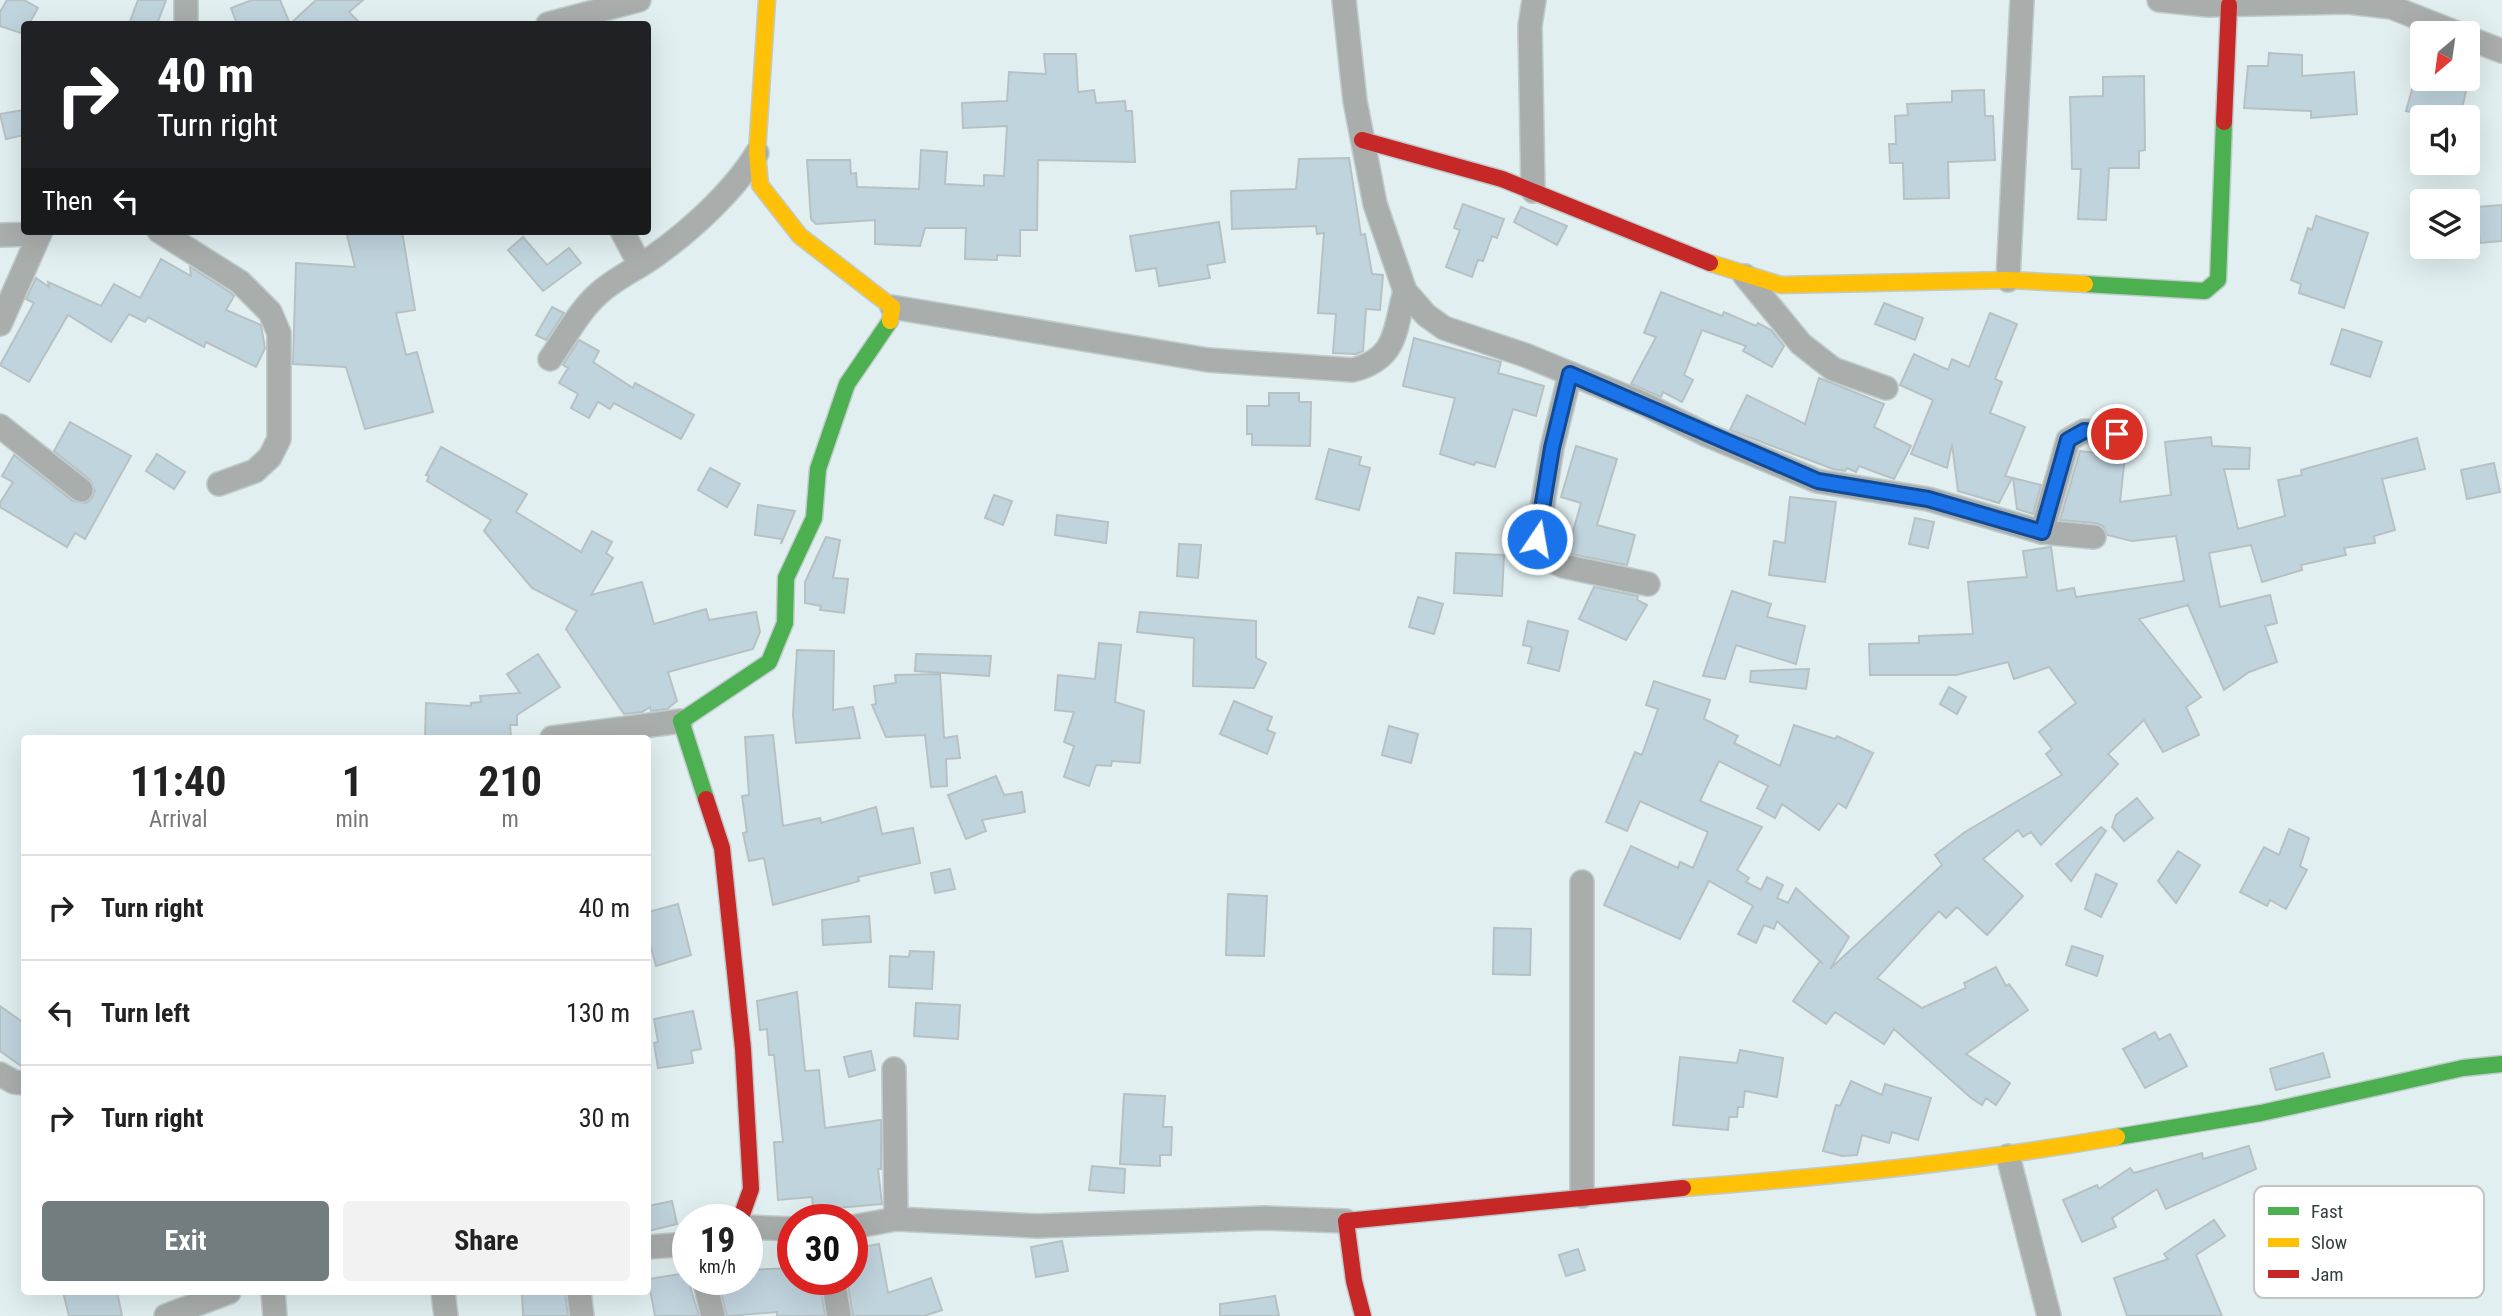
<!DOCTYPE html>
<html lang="en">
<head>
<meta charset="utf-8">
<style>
  :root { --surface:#fff; --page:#f2f2f2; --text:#222; --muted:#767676; --line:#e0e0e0; --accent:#717d7e }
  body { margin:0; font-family:"Roboto Condensed",sans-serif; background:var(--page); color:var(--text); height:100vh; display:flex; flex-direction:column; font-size:26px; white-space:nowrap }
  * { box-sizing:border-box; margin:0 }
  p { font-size:23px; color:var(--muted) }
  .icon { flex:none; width:38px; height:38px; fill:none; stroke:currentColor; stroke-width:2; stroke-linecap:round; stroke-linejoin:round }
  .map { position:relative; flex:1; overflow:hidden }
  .sheet { position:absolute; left:21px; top:735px; width:630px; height:560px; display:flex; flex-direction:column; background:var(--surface); border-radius:7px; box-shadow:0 7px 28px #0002 }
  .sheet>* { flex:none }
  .guide { position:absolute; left:21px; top:21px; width:630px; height:214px; border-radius:7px; box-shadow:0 7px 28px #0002; background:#202124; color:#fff; overflow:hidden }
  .needle { width:46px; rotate:209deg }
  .buttons { position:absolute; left:2410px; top:21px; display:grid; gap:14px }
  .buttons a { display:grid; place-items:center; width:70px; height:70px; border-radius:7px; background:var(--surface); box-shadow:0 7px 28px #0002; font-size:35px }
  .speed { position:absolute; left:672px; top:1204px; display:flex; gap:14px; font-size:35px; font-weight:700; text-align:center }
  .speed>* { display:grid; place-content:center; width:91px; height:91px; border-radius:50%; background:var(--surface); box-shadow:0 7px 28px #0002; line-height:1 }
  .speed small { font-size:18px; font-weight:400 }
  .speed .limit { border:10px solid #d22; background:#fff; color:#111 }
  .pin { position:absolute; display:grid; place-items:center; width:60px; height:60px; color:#fff; margin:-30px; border:4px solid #fff; border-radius:50%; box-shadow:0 2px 7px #0007 }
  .me { position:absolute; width:77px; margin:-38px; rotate:12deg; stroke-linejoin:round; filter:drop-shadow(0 0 5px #0008) }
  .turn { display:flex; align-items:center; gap:24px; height:147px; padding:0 21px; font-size:32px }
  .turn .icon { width:91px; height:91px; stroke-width:2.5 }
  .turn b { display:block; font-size:49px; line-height:60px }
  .then { display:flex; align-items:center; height:66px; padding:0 21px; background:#0003; gap:14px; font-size:26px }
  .eta { display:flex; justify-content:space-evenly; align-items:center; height:119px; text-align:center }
  .eta b { font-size:42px; font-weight:700; line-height:49px }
  .action { display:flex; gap:14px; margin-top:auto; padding:14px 21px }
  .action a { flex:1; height:80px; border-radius:7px; background:var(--accent); color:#fff; font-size:28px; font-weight:700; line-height:80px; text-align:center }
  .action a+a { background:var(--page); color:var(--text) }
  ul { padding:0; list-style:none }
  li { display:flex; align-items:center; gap:21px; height:105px; padding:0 21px; border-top:2px solid var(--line) }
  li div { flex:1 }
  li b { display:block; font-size:26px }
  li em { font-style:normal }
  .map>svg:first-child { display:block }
  .building { fill:#c0d4de; stroke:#b7c1c4; stroke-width:2 }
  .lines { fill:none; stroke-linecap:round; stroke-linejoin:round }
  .street-casing { stroke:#c0cbcc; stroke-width:26 }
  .fast-casing { stroke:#c0cbcc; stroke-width:19 }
  .slow-casing { stroke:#c0cbcc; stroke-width:19 }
  .jam-casing { stroke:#c0cbcc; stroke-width:19 }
  .street { stroke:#a9aead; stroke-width:23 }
  .fast { stroke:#4caf50; stroke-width:16 }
  .slow { stroke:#ffc107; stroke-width:16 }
  .jam { stroke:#c62828; stroke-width:16 }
  .route-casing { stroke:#114b97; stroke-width:18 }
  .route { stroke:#1a73e8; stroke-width:12 }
  .key { fill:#fff; stroke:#c2c5c6; stroke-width:2 }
  .key-label { font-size:19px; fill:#343f40 }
</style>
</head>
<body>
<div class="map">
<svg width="2502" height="1316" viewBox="0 0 2502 1316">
  <rect width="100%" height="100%" fill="#e1eff1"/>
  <g class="building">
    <path d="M7 0H24L38 8 29 24H24V34L0 26V12Z"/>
    <path d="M138 0H166L157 24H129Z"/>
    <path d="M252 0H280L290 24 316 0H363L349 12 361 24H237L231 8Z"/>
    <path d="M2269 53 2302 55V76L2354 72 2357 114 2311 118V111L2244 108 2248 66H2268Z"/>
    <path d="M1044 54H1076L1078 92 1094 90 1096 103 1125 101 1126 111H1132L1135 162 1038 160 1037 230H1020V256L997 255V260L965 259 966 228H925L920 246 875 244V220L816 224 811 219 807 160H850L851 174 856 173 857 187 919 189 921 150 947 152 945 184 984 186V175L1004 176 1007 126 963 128 962 103 1007 101 1009 72 1046 74Z"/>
    <path d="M2144 76 2145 150 2139 151V168H2109L2106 220 2078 219 2081 169H2072L2070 97 2103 96V77Z"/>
    <path d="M2423 80 2466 91 2460 117H2433L2406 111 2413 86 2421 88Z"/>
    <path d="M1984 90 1985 116H1993L1995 160 1948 162 1949 198 1904 199 1903 163H1890L1889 144H1896L1895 116 1908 115 1907 104 1952 102V91Z"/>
    <path d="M24 110V135L6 139 0 114Z"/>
    <path d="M1349 158 1361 235 1365 234 1372 274 1383 275 1380 310 1366 309 1363 351 1356 354 1333 353 1336 314 1318 313 1324 233 1317 234 1316 226 1232 229 1231 191 1296 189 1299 159Z"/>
    <path d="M1463 204 1504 219 1497 238 1492 236 1483 261 1478 260 1472 277 1446 267 1460 230 1454 228Z"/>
    <path d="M2502 205V241L2480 243 2477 207Z"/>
    <path d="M1521 207 1567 226 1557 245 1514 222Z"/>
    <path d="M2316 216 2368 233 2344 308 2299 293 2301 284 2291 280 2308 228 2312 230Z"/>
    <path d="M1219 222 1225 262 1207 265 1210 278 1159 286 1156 268 1136 271 1130 236Z"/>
    <path d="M346 231H402L415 310 396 313 406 355 417 352 433 412 365 429 346 367 293 364 296 263 355 267Z"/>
    <path d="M523 237 547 265 569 248 581 263 543 291 508 250Z"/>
    <path d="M161 259 191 276 190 267 231 293 234 296 226 310 261 325 265 348 256 367 206 342 204 347 148 317 145 322 129 314 111 342 68 315 29 382 0 365 34 303 26 299 36 278 49 287 48 282 101 306 114 284 140 298Z"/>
    <path d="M1661 292 1722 316 1724 312 1756 326 1758 323 1771 330 1784 346 1772 367 1743 351 1746 346 1702 330 1684 375 1693 380 1682 402 1663 392 1661 397 1631 384 1656 337 1644 333Z"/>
    <path d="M1884 303 1923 318 1915 340 1875 324Z"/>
    <path d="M552 307 564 313 546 340 536 335Z"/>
    <path d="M1990 313 2017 324 1995 379 2002 382 1990 413 2025 427 2005 476 2012 478 1999 503 1958 491 1952 444 1947 468 1911 454 1933 400 1900 385 1914 354 1948 370 1952 359 1969 367Z"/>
    <path d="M2342 329 2382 342 2370 377 2331 364Z"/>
    <path d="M1414 338 1501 362 1498 373 1544 386 1536 416 1513 409 1495 467 1476 462 1474 465 1440 454 1455 398 1403 386Z"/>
    <path d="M579 340 599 351 593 362 633 388 635 383 694 415 681 439 614 403 610 409 598 402 589 418 571 408 578 394 559 383 568 368 563 365Z"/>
    <path d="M1819 378 1884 404 1874 427 1911 446 1894 479 1859 466 1856 472 1847 468 1845 471 1833 469 1730 430 1747 395 1805 424Z"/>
    <path d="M1269 393H1299V402H1311L1310 446 1252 445V434H1247V406H1269Z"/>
    <path d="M70 422 131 456 85 539 75 533 67 547 0 507V503L13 482 2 476 14 455 73 501 86 503 91 499 95 491 90 480 54 451Z"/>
    <path d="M2211 437 2212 446 2250 448 2249 469H2224L2238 529 2285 516 2278 480 2302 475 2301 470 2417 438 2425 469 2382 479 2395 530 2374 536 2375 543 2344 548 2346 555 2301 565 2302 570 2262 582 2251 545 2209 553 2220 607 2270 595 2277 623 2265 626 2277 662 2249 672 2224 690 2188 605 2139 619 2201 697 2186 707 2199 735 2163 752 2144 720 2108 754 2118 764 2041 845 2031 832 2023 837 2018 830 1983 859 2023 896 1987 935 1957 907 1946 918 1939 911 1877 978 1922 1008 1966 988 1964 983 1996 967 2006 986 2009 984 2028 1010 1966 1054 2010 1083 1996 1105 1986 1098 1982 1105 1971 1098 1894 1029 1884 1044 1835 1012 1826 1024 1793 1001 1820 961 1823 964 1777 921 1774 929 1764 925 1756 943 1738 934 1753 906 1709 881 1680 939 1604 905 1631 846 1678 868 1680 862 1693 868 1708 832 1640 801 1627 831 1606 822 1635 752 1642 755 1658 709 1646 705 1654 681 1710 700 1704 719 1738 736 1734 743 1780 766 1794 725 1835 739 1837 736 1873 753 1846 808 1838 803 1819 830 1782 804 1775 818 1757 808 1768 786 1719 761 1700 801 1762 827 1737 870 1749 878 1746 882 1761 890 1767 877 1783 885 1777 898 1788 903 1796 888 1849 937 1830 969 1942 865 1935 855 1965 832 2062 775 2046 754 2052 749 2039 732 2076 703 2049 667 2014 679 2008 662 1956 675H1870L1869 644 1919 643V636L1973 634 1968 582 2027 577 2023 551 2051 547 2057 591 2074 588 2076 597 2184 581 2176 536 2132 541 2107 535 2103 526 2096 523 2060 520 2080 451 2125 456 2120 502 2171 495 2165 442Z"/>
    <path d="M1576 446 1617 459 1597 525 1635 535 1627 565 1567 553 1581 503 1561 497Z"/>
    <path d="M441 447 527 494 516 512 581 552 592 531 612 542 606 553 613 558 591 595 642 582 654 624 706 609 709 620 756 612 760 632 753 649 668 672 677 701 667 709 651 711 650 707 642 712 624 714 566 629 577 611 532 588 484 531 491 520 427 481 429 476 426 475Z"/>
    <path d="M1329 449 1361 457 1359 465 1370 468 1359 510 1316 499Z"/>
    <path d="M157 454 185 472 174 489 146 471Z"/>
    <path d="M2494 463 2500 492 2467 499 2461 470Z"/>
    <path d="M710 468 740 484 727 507 698 490Z"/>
    <path d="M2013 478 2041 485 2033 514 2017 509Z"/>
    <path d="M994 495 1012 501 1003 525 985 518Z"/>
    <path d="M1790 497 1836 502 1825 582 1769 575 1774 541 1785 543Z"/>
    <path d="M758 505 795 511 781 544 782 539 755 535Z"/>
    <path d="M1057 515 1108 522 1106 543 1055 535Z"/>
    <path d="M1915 518 1934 522 1928 548 1909 544Z"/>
    <path d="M826 537 840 540 833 578 848 579 844 613 820 610 821 606 805 603V582Z"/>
    <path d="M1179 544 1201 545 1198 578 1177 576Z"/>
    <path d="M1456 553 1504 555 1502 596 1454 593Z"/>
    <path d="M1594 587 1638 596 1637 600 1647 605 1626 640 1579 619Z"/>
    <path d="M1732 591 1771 604 1767 617 1805 626 1796 664 1736 645 1725 679 1703 676Z"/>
    <path d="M1418 597 1443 604 1434 634 1409 627Z"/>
    <path d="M1140 612 1256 621V658L1266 663 1254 688 1193 686 1194 638 1137 632Z"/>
    <path d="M1528 621 1568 631 1559 671 1528 663 1532 647 1523 645Z"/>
    <path d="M1099 643 1121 645 1115 702 1144 711 1140 763 1112 761 1111 766 1096 765 1089 786 1064 777 1074 746 1064 742 1074 712 1055 710 1058 675 1095 679Z"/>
    <path d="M797 650 834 651 833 710 853 707 860 738 796 743 793 715Z"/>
    <path d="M538 654 560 687 517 715V725H510L511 737 425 738 426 703 471 706V703L481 702 480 696 520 693 507 674Z"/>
    <path d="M916 654 991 656 989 676 915 671Z"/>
    <path d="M1809 669 1806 689 1750 682 1751 671Z"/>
    <path d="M940 674 944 738 957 736 960 758 946 759 947 786 931 787 925 735 886 737 872 705 876 704 874 686 896 683 895 675Z"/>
    <path d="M1949 687 1966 697 1957 714 1940 704Z"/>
    <path d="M1234 701 1272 717 1267 730 1275 733 1267 754 1220 734Z"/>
    <path d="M1389 726 1418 734 1411 763 1382 755Z"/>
    <path d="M773 735 783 826 820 818 821 823 876 807 882 834 913 828 920 863 858 877 859 881 773 905 764 858 749 861 743 833 747 832 742 796 749 795 745 737Z"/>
    <path d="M996 776 1004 795 1022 792 1025 812 982 820 986 831 966 839 948 795Z"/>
    <path d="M2137 798 2153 818 2124 841 2112 827 2116 815Z"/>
    <path d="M2101 827 2106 831 2071 881 2056 864Z"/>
    <path d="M2289 829 2309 838 2300 866 2307 870 2286 909 2270 900 2267 906 2240 892 2264 847 2279 855Z"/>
    <path d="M2178 851 2200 865 2176 903 2158 881Z"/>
    <path d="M950 869 955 889 935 893 931 873Z"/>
    <path d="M2096 874 2117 884 2101 917 2085 909Z"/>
    <path d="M1228 894 1267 896 1264 956 1226 955Z"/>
    <path d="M678 904 691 955 656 966 648 936V912Z"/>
    <path d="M869 916 871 942 823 945 822 920Z"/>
    <path d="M1494 928 1531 929 1530 975 1493 974Z"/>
    <path d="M2072 946 2103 956 2097 976 2066 965Z"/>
    <path d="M910 951 934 952 932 989 889 987 890 956 909 957Z"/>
    <path d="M797 992 805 1071 819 1070 825 1128 881 1120V1169H878L882 1204 813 1210 812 1197 778 1200 774 1142H783L774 1055H769L767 1029 760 1030 757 1001Z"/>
    <path d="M916 1003 960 1005 958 1039 914 1036Z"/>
    <path d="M0 1006 24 1023V1068L0 1051Z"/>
    <path d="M693 1011 701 1049 691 1051 693 1063 658 1068 654 1043 658 1042 654 1019Z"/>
    <path d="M2155 1032 2159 1040 2170 1034 2187 1066 2145 1088 2123 1049Z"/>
    <path d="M1740 1050 1783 1058 1777 1097 1745 1091 1743 1107H1738L1737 1117H1729L1728 1130 1673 1125 1680 1057 1737 1063Z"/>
    <path d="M871 1051 875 1070 849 1077 844 1057Z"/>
    <path d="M2323 1053 2330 1077 2276 1090 2270 1069Z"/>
    <path d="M1851 1081 1882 1095 1885 1084 1931 1098 1918 1140 1892 1132 1889 1143 1862 1135 1857 1155 1842 1156 1823 1151 1836 1105 1840 1106Z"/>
    <path d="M1124 1094 1165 1096 1163 1127H1172L1171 1155H1160V1166L1120 1164Z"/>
    <path d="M2249 1146 2256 1169 2166 1209 2157 1189 2112 1218 2116 1227 2082 1242 2063 1200 2097 1185 2099 1189 2130 1168 2134 1173 2202 1153 2203 1159Z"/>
    <path d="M1092 1166 1125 1169 1124 1193 1089 1190Z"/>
    <path d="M672 1201 677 1224 648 1231V1206Z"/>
    <path d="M2214 1220 2225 1236 2196 1255 2222 1316H2127L2114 1278 2168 1259 2164 1254Z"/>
    <path d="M1062 1241 1068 1271 1036 1277 1031 1247Z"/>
    <path d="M879 1244 888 1293 931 1278 942 1310 924 1316H853L847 1279H852V1249Z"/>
    <path d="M1578 1249 1585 1270 1566 1276 1559 1255Z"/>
    <path d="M792 1268 793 1279H819L825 1316H777V1312L727 1316 718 1279H747V1270Z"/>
    <path d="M686 1273 699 1316H655L648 1279Z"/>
    <path d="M63 1292H117L122 1316H69Z"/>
    <path d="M522 1292H565L568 1316H523Z"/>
    <path d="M1275 1296 1279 1316H1220V1304Z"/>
  </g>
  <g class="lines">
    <defs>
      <g id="street">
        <path d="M1344 0 1355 101 1375 204 1405 291 1426 315 1444 328 1525 355 1644 404 1707 435 1817 481 1928 499 2042 532 2094 537"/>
        <path d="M2159 0 2208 5 2348 2 2391 7 2457 33"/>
        <path d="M186 24V0"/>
        <path d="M548 24 639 0"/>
        <path d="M2468 38 2502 51"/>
        <path d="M1533 191 1530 26 1534 0"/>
        <path d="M159 231 240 282 270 312 279 333V439L270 457 255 471 219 484"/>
        <path d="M622 231 640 265"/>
        <path d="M0 235 38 234"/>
        <path d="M1745 276 1801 344 1833 369 1886 388"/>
        <path d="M2008 280 2022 0"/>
        <path d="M892 307 1208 360 1353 370C1398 358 1394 331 1405 291"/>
        <path d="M0 324 41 231"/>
        <path d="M550 359C565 338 579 311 598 294 615 278 637 269 656 255 691 230 735 190 757 153"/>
        <path d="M1570 374 1552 448 1537 539 1543 557 1563 566 1648 584"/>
        <path d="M0 426 81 490"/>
        <path d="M2042 532 2068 440 2084 431 2128 434"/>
        <path d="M552 738 681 721"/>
        <path d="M894 1069 896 1219"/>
        <path d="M0 1074 14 1082 24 1083"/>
        <path d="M2008 1156 2049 1316"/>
        <path d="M1582 1196V882"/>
        <path d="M747 1227 793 1229"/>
        <path d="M852 1227 896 1219 1037 1226 1265 1218 1346 1221"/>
        <path d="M648 1247 688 1244"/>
        <path d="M704 1279 713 1316"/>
        <path d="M833 1279 839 1316"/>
        <path d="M273 1292 275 1316"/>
        <path d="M443 1292 446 1316"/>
        <path d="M579 1292 582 1316"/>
        <path d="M166 1316 229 1292"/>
      </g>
      <g id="fast">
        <path d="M2085 284 2205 291 2218 280 2224 122"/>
        <path d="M706 799 681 721 769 662 785 623 786 578 814 518 818 469 847 384 890 321"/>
        <path d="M2117 1137 2261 1113 2463 1068 2502 1064"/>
      </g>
      <g id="slow">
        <path d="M767 0 757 153 760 185 800 236 892 307 890 321"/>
        <path d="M1710 263 1781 285 2008 280 2085 284"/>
        <path d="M1683 1188C1829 1177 1973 1162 2117 1137"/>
      </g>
      <g id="jam">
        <path d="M2224 122 2229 5"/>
        <path d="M1362 140 1502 179 1710 263"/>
        <path d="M706 799 722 848 743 1049 751 1189 740 1220"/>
        <path d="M1363 1316 1354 1281 1346 1221 1683 1188"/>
      </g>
    </defs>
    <use href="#street" class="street-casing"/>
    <use href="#fast" class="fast-casing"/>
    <use href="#slow" class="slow-casing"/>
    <use href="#jam" class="jam-casing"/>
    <use href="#street" class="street"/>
    <use href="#fast" class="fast"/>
    <use href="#slow" class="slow"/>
    <use href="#jam" class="jam"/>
  </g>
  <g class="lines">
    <defs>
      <path id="route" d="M1537 539 1552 448 1570 374 1818 481 1928 499 2042 532 2068 440 2084 431 2117 434"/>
    </defs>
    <use href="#route" class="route-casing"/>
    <use href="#route" class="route"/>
  </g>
  <rect x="2254" y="1186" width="230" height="112" rx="10" class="key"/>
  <rect x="2268" y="1207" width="31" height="8" fill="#4caf50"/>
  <rect x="2268" y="1238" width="31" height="9" fill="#ffc107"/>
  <rect x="2268" y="1270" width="31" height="8" fill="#c62828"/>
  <g class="key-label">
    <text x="2311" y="1218">Fast</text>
    <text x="2311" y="1249">Slow</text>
    <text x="2311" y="1281">Jam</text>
  </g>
</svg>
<div class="buttons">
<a><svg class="needle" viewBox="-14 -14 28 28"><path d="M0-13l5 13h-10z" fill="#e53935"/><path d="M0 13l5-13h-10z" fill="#767676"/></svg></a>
<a><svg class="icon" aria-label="sound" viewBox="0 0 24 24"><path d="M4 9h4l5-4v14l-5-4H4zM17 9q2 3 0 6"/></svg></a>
<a><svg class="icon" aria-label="layers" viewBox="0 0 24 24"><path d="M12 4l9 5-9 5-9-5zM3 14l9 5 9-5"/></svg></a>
</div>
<div class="speed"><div>19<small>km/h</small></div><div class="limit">30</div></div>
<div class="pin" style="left:2117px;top:434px;background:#d93025"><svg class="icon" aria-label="arrive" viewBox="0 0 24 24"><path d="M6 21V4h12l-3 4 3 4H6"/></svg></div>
<svg class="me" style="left:1537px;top:539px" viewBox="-20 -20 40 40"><circle r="17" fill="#1a73e8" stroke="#fff" stroke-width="3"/><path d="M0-11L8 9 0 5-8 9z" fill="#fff"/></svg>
<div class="guide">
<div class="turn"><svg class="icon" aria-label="right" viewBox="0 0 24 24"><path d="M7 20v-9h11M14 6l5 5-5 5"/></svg><div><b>40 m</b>Turn right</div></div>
<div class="then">Then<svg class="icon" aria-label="left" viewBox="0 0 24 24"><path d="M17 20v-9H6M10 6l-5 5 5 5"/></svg></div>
</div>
<section class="sheet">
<div class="eta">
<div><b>11:40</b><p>Arrival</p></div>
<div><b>1</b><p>min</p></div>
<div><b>210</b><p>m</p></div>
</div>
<ul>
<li><svg class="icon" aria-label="right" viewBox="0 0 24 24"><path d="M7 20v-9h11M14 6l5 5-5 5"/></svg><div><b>Turn right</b></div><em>40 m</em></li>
<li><svg class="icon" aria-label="left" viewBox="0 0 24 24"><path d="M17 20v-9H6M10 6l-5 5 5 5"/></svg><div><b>Turn left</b></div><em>130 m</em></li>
<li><svg class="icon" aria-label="right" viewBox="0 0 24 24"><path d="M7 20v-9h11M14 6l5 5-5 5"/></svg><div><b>Turn right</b></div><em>30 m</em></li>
</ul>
<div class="action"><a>Exit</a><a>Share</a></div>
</section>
</div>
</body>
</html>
